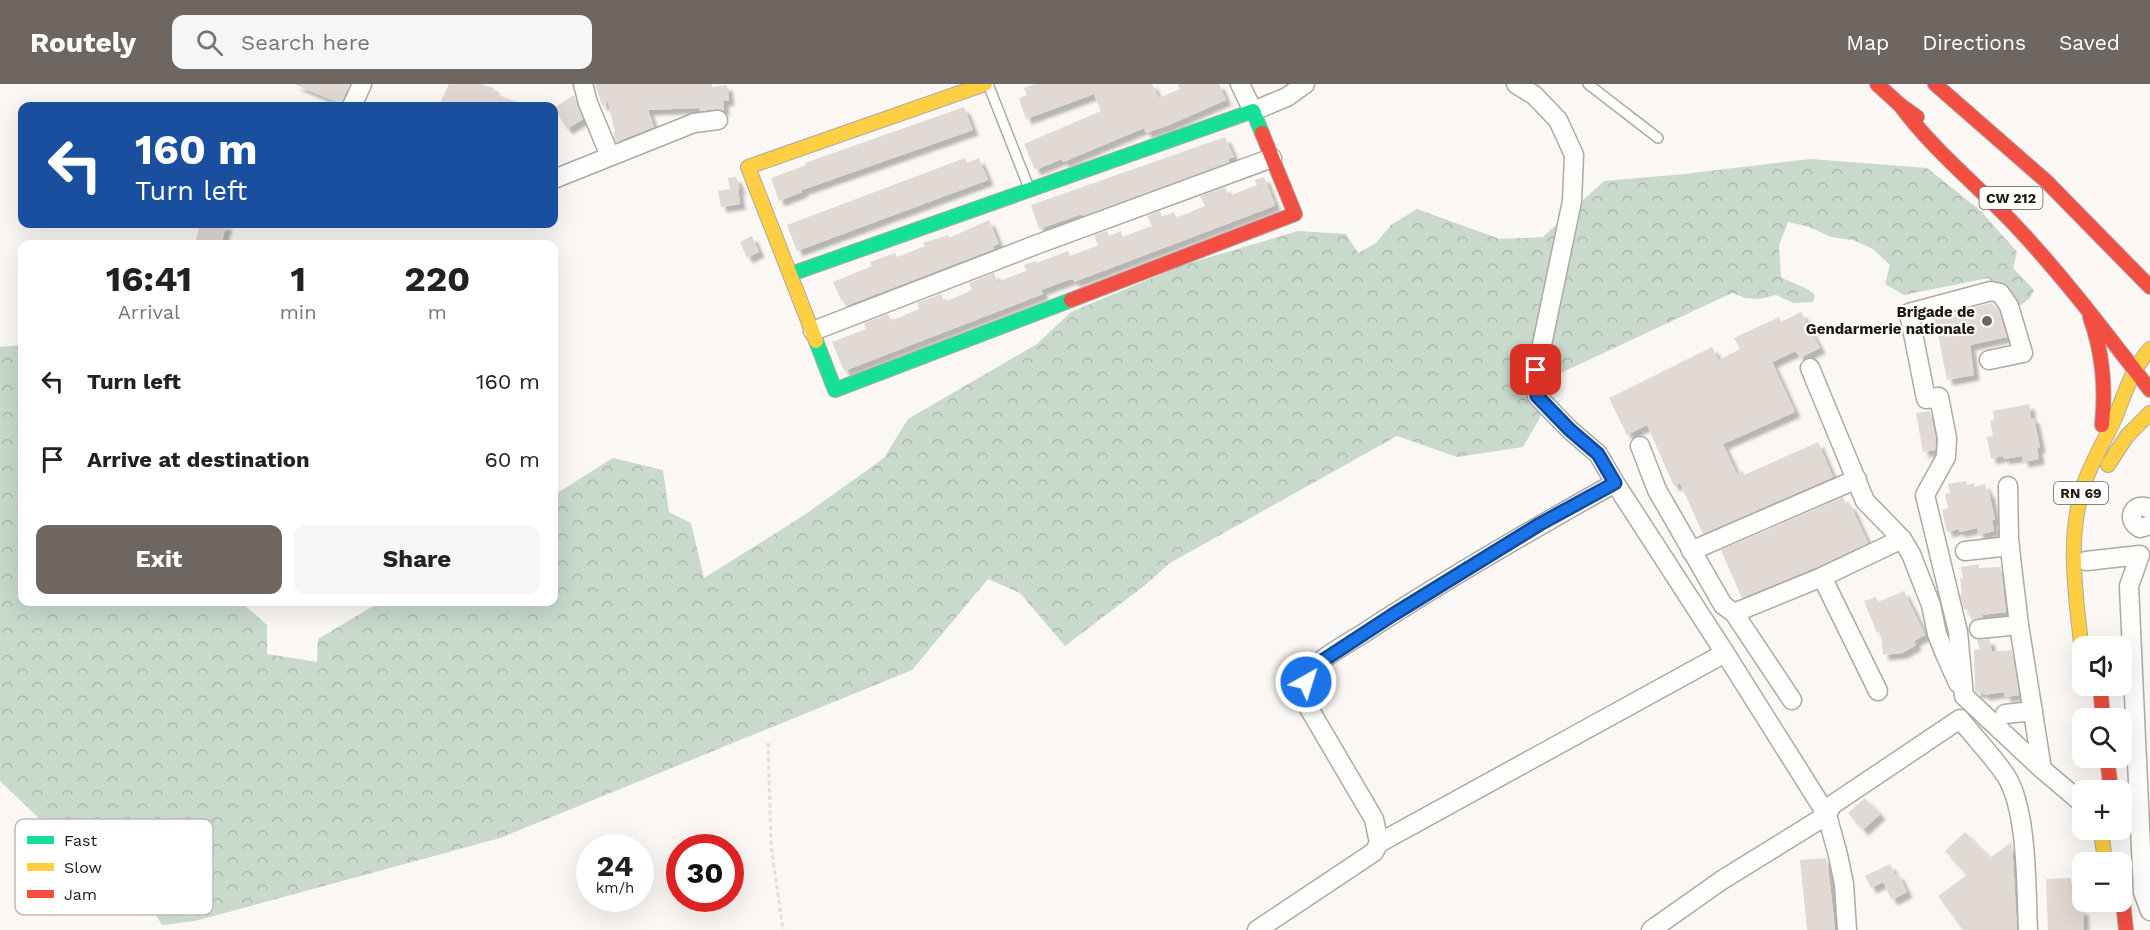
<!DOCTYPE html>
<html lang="en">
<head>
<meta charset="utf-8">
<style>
  :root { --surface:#fff; --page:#f6f6f6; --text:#222; --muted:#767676; --accent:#6e6660 }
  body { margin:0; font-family:"Work Sans",sans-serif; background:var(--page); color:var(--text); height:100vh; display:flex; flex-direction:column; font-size:22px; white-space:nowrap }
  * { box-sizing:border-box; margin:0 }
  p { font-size:20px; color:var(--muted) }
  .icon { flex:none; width:33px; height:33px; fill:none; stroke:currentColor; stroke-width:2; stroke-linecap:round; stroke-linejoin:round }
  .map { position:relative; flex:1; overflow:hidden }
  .drawer { position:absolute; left:18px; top:156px; width:540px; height:366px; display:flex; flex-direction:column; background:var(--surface); border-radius:12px; box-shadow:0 6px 24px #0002 }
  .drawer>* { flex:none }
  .banner { position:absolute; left:18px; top:18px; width:540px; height:126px; border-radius:12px; box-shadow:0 6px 24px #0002; background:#1a4fa0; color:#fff; overflow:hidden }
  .tools { position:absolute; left:2072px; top:552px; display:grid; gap:12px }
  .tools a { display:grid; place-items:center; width:60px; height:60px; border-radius:12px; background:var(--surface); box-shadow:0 6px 24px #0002; font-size:30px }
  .speed { position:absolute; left:576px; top:750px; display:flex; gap:12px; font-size:30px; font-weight:700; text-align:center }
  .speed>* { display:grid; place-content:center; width:78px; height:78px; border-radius:50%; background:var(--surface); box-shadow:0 6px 24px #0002; line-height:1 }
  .speed small { font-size:15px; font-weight:400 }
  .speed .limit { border:9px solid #d22; background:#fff; color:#111 }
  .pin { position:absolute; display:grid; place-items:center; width:51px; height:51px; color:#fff; margin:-26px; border-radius:12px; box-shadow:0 3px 9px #0006 }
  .me { position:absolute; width:66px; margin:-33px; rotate:39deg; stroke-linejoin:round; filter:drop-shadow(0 0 4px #0008) }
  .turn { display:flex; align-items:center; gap:21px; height:126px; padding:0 18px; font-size:27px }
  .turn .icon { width:78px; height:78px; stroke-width:2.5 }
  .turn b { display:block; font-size:42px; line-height:51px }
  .eta { display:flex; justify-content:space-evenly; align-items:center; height:102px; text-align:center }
  .eta b { font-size:36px; font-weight:700; line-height:42px }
  .cta { display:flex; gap:12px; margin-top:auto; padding:12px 18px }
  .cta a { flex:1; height:69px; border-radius:12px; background:var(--accent); color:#fff; font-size:24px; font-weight:700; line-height:69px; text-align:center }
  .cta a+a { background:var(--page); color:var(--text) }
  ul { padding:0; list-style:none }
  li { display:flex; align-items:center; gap:18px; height:78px; padding:0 18px }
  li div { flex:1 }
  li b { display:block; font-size:22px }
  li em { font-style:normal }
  header { display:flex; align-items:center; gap:36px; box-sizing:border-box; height:84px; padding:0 30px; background:var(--accent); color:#fff }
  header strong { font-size:28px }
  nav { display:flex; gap:33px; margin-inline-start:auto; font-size:21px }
  .search { width:420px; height:54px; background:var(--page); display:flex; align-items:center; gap:15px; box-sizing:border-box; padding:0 21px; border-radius:12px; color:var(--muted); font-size:22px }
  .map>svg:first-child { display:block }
  .forest { fill:url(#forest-crowns) }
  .building { fill:#e0d9d4; filter:url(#shadow) }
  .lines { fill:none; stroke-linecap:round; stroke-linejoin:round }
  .lane-casing { stroke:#afa9a4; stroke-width:12 }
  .street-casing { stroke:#afa9a4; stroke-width:21 }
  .fast-casing { stroke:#afa9a4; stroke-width:16 }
  .slow-casing { stroke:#afa9a4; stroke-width:16 }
  .jam-casing { stroke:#afa9a4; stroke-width:16 }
  .path { stroke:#e1e0e0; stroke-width:3; stroke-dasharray:4.5 3; stroke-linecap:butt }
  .lane { stroke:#fefefd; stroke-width:9 }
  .street { stroke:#fefefd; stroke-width:18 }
  .fast { stroke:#16e098; stroke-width:14 }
  .slow { stroke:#ffcf43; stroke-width:14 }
  .jam { stroke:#f24e42; stroke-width:14 }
  .route-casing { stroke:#114b97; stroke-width:15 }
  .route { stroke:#1a73e8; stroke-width:10 }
  .poi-dot { fill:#6e6660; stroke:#fff; stroke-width:2 }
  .labels { text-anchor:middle; stroke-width:4.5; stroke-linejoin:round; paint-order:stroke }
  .shield { fill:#fff; stroke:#645d58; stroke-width:1.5 }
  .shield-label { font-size:14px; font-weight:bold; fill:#221810 }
  .poi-label { font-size:15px; font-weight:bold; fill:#221810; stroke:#fff; text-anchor:end }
  .key { fill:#fff; stroke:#bdbab7; stroke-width:1.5 }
  .key-label { font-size:16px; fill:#221810 }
</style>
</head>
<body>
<header>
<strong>Routely</strong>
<div class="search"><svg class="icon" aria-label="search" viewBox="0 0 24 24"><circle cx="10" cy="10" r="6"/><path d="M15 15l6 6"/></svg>Search here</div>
<nav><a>Map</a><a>Directions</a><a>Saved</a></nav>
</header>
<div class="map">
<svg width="2150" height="846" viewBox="0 0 2150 846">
  <defs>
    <pattern id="forest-crowns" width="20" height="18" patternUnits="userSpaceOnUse" patternTransform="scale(1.5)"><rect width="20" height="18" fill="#c9d9cc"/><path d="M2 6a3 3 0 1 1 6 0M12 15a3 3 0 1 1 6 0" fill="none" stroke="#acbaae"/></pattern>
    <filter id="shadow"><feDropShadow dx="5.5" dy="5.5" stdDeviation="1.5" flood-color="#0004"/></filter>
  </defs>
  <rect width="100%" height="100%" fill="#faf7f4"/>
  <path class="forest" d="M1810 75 1927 84 1981 127 2017 168 2013 184 2034 206 2030 214 2021 221 2009 215 1988 194 1904 211 1885 200 1890 181 1873 165 1853 156 1831 153 1809 143 1788 138 1779 161 1781 193C1792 200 1807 202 1815 211L1813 218 1794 219 1776 211 1759 215 1745 214 1732 209 1550 294 1545 325 1523 363 1457 373 1397 352 1170 479 1144 502 1065 562 1020 509 988 495 912 586 500 754 195 837 162 841 140 806 91 785 90 826 62 756 0 697V263L20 261 22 262V518H241L267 541V570L317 578 318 555 380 518H554V411L613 374 663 386 669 428 691 439 704 494 803 432 884 374 908 335 1037 260 1071 228 1183 181 1298 147 1346 150 1358 169 1376 159 1391 141 1417 125 1500 155 1543 153 1604 97 1685 90Z"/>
  <g class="building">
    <path d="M294 0H350L341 20Z"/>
    <path d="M449 0H481L494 4 493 9 525 21V22H439Z"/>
    <path d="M595 0H712V3L727 1 729 16 723 17 724 27 717 25 700 27 699 24 648 26 654 43 616 58 613 49 615 48 608 18 602 22Z"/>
    <path d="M1036 0H1152L1159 14 1180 5 1178 0H1219L1226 16 1169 41 1146 49 1144 44 1068 76 1063 78 1062 75 1035 86 1024 60 1101 27 1094 10 1026 35 1019 14 1027 11 1024 4Z"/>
    <path d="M574 11 583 35 567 45 554 24Z"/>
    <path d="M964 23 973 46 802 106V108L779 117 771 94 806 81 805 79Z"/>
    <path d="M1225 53 1234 73 1228 75 1229 78 1083 132 1082 130 1039 145 1031 121Z"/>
    <path d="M965 74 967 79 979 74 988 96 797 167 787 141Z"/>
    <path d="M736 93 740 105H738L740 120 721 123 718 107 730 105 728 94Z"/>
    <path d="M1264 93 1275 120 1274 122 1074 198 1073 195 1068 196 1041 206 1043 210 844 287 832 258 866 245 864 239 888 230 891 237 919 225 917 219 941 210 944 218 959 212 972 206 969 199 994 189 997 198 1026 187 1024 181 1036 177 1037 179 1068 167 1070 172 1094 163 1098 161 1094 151 1107 147 1109 152 1121 147 1123 153 1138 147 1152 142 1147 132 1160 127 1162 133 1174 128 1176 133 1181 132 1205 122 1200 112 1225 103 1229 112 1257 101 1255 96Z"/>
    <path d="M989 136 999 160 993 162 994 165 848 221 846 216 842 218 833 198 872 182 870 178 895 169 897 173 925 162 923 159 948 151 949 154Z"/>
    <path d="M200 140H227L221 160H195Z"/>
    <path d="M752 152 759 168 747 174 740 158Z"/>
    <path d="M1991 219 1999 227 2007 253 1970 261 1974 291 1947 296 1935 234Z"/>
    <path d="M1801 228 1820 264 1800 274 1796 267 1772 278 1795 328 1723 360 1737 390 1743 387 1744 391 1818 358 1833 393 1703 450 1680 399 1674 402 1647 341 1627 351 1609 314 1712 263 1719 276 1740 265 1734 254 1779 233 1781 238Z"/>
    <path d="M2029 320 2031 334H2034L2040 363 2037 364 2039 375 2023 378 2022 372 2004 375 2003 372 1991 375 1987 353 1993 352 1990 337 1994 336 1993 327Z"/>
    <path d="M1930 327 1936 355 1935 366 1923 368 1916 329Z"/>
    <path d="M1966 397 1967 401 1974 399V403L1985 400 1987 407H1989L1995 436H1992L1994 447 1978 451 1977 444 1959 448V445L1947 448 1942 426 1948 424 1945 410 1950 409 1948 400Z"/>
    <path d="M1843 413 1846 421 1850 420 1868 459 1817 483 1742 514 1721 466Z"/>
    <path d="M1979 480V484L2001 483 2006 528 1982 531 1983 533 1972 537 1968 525 1964 526 1960 510H1962L1960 494H1963L1961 483Z"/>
    <path d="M1904 507 1925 551 1914 557 1916 561 1902 569 1883 571 1881 547 1877 549 1864 517 1876 513 1878 518Z"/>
    <path d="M1989 555 1992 568 2012 566 2019 611 2005 613 2004 608 1983 611V608L1977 609 1975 607 1974 566 1980 565 1977 556Z"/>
    <path d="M1865 714 1880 730 1863 746 1848 729Z"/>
    <path d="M1965 748 1990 774 2012 758 2017 846H1963L1938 812 1967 791 1945 767Z"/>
    <path d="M1827 774 1835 846H1807L1800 776Z"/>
    <path d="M1890 780 1895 791 1898 790 1907 808 1892 816 1883 798 1871 804 1865 792Z"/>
    <path d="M2071 794 2072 814 2078 813V825H2083L2084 846H2048L2046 795Z"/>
  </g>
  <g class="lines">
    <defs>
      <g id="lane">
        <path d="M988 0 1029 104"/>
        <path d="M1588 0 1658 54"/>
      </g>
      <g id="street">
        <path d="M583 0 588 19 610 72"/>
        <path d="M1240 0 1253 27 1287 13 1305 0"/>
        <path d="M352 22 362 0"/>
        <path d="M554 95 694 39 718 36"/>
        <path d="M813 247 1038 160 1272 74"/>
        <path d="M1989 276 2023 269 2009 222 2000 209 1991 207 1909 229 1926 315 1939 313 1947 354 1946 373 1925 411 1958 548 1964 612 2042 685 2082 719"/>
        <path d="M1810 284 1865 417 1902 455 1911 470 1931 521 1937 550 1945 570 1958 599"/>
        <path d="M1640 362 1657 406 1723 521 1734 529 1792 616"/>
        <path d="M1615 399 1725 569"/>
        <path d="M2008 402 2009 457 2019 541 2042 685"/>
        <path d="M2150 425C2134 416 2124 436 2140 444L2150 441"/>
        <path d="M1691 467 1857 395"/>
        <path d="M1965 467 2010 462"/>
        <path d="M2086 477 2140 471 2129 502 2143 808 2150 827"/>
        <path d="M1822 493 1878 607"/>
        <path d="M1734 529 1822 493 1902 455"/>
        <path d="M1979 545 2019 541"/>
        <path d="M2005 630 2033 627"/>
        <path d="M1379 759 1725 569 1827 731 1722 796 1651 846"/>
        <path d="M1257 846 1374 768 1379 759 1374 735 1307 621C1304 607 1306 595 1315 583 1322 573 1355 555 1367 547 1448 494 1531 446 1615 399L1598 370 1570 346 1537 312 1534 299 1572 117 1574 71 1558 36 1534 11 1516 0"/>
        <path d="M1847 846 1844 800 1838 771 1827 731 1832 721 1960 635C1975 654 1993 672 2006 692 2028 726 2026 806 2028 846"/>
      </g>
      <g id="fast">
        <path d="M791 190 1253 27 1262 49"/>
        <path d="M816 257 835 306 1071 216"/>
      </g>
      <g id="slow">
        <path d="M816 257 748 83 985 0"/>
        <path d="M2108 381 2127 352 2150 329"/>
        <path d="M2082 568C2076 512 2066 455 2084 400 2092 377 2105 356 2115 334 2125 309 2132 285 2150 265"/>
        <path d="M2101 746 2105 778"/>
      </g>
      <g id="jam">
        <path d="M1877 0 1900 21 1917 33"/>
        <path d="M1935 0 2046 97 2150 203"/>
        <path d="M1900 21C1933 66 1976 100 2014 140 2063 192 2106 249 2150 306"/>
        <path d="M1071 216 1295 130 1262 49"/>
        <path d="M2090 233C2103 269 2106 303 2102 341"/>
        <path d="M2100 602 2103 634"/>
        <path d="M2107 674 2111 706"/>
        <path d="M2121 800 2126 846"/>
      </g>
    </defs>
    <use href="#lane" class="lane-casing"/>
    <use href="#street" class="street-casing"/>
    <use href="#fast" class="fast-casing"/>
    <use href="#slow" class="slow-casing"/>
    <use href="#jam" class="jam-casing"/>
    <path class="path" d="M768 659 771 761 783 846"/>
    <use href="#lane" class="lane"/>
    <use href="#street" class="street"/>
    <use href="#fast" class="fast"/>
    <use href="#slow" class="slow"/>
    <use href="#jam" class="jam"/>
  </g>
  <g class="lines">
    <defs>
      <path id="route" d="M1306 598 1316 581 1394 530 1540 440 1615 399 1598 370 1570 346 1537 312 1534 298 1536 286"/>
    </defs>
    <use href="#route" class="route-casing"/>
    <use href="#route" class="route"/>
  </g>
  <circle class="poi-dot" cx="1987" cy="237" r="6"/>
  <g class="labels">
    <g class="shield">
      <rect x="1979.5" y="103" width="63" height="22" rx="4.5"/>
      <rect x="2054" y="398" width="54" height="22" rx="4.5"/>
    </g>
    <g class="shield-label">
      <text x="2011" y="119">CW 212</text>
      <text x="2081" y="414">RN 69</text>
    </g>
    <g class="poi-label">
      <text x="1975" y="233">Brigade de<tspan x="1975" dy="17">Gendarmerie nationale</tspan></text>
    </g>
  </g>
  <rect x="15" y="735" width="198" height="96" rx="9" class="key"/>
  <rect x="27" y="752" width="27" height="8" fill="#16e098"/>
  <rect x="27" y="779" width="27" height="8" fill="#ffcf43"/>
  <rect x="27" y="806" width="27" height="8" fill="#f24e42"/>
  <g class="key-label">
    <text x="64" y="762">Fast</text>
    <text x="64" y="789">Slow</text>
    <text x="64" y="816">Jam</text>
  </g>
</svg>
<div class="tools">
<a><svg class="icon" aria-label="sound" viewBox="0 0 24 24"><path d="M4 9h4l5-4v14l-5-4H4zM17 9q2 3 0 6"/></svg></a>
<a><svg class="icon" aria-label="search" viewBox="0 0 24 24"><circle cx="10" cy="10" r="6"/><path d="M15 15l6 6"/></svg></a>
<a>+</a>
<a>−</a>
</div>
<div class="speed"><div>24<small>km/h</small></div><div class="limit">30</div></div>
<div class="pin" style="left:1536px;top:286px;background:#d93025"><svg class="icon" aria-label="arrive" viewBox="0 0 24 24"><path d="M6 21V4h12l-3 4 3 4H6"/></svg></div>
<svg class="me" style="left:1306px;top:598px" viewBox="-20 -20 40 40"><circle r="17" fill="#1a73e8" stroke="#fff" stroke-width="3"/><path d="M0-11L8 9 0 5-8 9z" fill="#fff"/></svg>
<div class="banner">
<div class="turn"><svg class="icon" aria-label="left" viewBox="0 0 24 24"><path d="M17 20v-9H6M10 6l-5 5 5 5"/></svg><div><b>160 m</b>Turn left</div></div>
</div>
<section class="drawer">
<div class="eta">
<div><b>16:41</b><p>Arrival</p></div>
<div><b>1</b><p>min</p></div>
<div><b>220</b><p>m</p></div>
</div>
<ul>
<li><svg class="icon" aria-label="left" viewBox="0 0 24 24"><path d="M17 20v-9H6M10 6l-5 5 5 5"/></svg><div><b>Turn left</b></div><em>160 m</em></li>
<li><svg class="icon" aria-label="arrive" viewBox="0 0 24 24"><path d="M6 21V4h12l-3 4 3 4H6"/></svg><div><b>Arrive at destination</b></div><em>60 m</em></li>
</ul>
<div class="cta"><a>Exit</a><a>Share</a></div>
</section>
</div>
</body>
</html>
